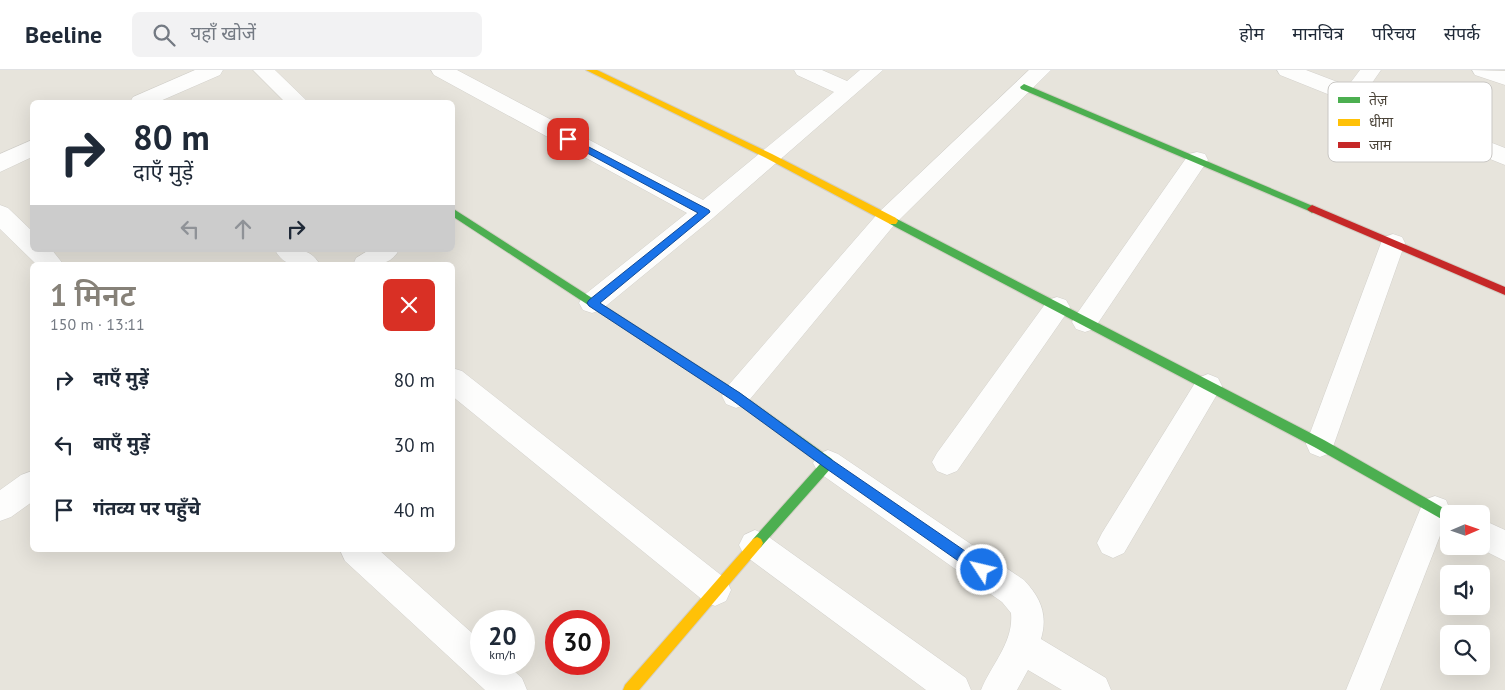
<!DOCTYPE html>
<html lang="hi">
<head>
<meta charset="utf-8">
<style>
  :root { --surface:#fff; --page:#f2f2f3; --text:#1f2937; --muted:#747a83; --line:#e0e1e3; --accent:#868178 }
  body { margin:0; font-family:"PT Sans","Noto Sans Devanagari",sans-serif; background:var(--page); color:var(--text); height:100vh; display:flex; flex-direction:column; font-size:19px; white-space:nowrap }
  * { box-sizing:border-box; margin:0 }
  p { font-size:16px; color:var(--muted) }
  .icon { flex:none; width:28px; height:28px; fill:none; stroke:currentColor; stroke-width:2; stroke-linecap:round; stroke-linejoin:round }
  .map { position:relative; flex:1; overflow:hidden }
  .drawer { position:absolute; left:30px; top:192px; width:425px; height:290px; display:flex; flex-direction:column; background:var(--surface); border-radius:8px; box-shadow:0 5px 20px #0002 }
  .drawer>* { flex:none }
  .guide { position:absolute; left:30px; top:30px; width:425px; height:152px; border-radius:8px; box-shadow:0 5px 20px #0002; background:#fff; color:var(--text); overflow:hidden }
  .needle { width:32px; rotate:88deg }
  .tools { position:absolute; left:1440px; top:435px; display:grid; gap:10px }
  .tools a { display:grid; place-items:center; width:50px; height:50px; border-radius:8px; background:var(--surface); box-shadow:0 5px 20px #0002; font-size:25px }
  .speed { position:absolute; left:470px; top:540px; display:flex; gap:10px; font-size:25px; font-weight:700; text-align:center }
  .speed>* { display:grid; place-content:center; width:65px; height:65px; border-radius:50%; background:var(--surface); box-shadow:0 5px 20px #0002; line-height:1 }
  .speed small { font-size:12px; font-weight:400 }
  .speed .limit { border:8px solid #d22; background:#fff; color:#111 }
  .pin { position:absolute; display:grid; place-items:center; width:42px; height:42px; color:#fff; margin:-21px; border-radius:10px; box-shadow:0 2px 8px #0006 }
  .me { position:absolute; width:55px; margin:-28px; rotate:305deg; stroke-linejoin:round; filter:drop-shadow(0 0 4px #0008) }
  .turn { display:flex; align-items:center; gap:18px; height:105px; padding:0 20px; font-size:22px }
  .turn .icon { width:65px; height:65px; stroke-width:2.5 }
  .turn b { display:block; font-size:35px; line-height:42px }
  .lanes { display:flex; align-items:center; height:48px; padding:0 20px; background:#0003; justify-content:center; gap:25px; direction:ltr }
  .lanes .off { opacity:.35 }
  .round { display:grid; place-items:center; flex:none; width:52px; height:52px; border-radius:8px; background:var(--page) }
  .overview { display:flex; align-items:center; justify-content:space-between; height:85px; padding:0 20px }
  h1 { font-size:30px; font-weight:600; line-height:38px; color:var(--accent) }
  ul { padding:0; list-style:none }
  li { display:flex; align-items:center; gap:15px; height:65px; padding:0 20px }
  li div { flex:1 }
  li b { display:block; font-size:19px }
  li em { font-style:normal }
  header { display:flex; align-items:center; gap:30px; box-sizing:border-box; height:70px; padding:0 25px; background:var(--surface); border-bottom:1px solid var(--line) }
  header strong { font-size:24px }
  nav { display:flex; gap:28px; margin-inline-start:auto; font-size:18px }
  .search { width:350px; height:45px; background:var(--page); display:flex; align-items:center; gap:12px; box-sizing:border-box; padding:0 18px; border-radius:8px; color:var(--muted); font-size:19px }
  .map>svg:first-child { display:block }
  .residential { fill:#e7e4dc; fill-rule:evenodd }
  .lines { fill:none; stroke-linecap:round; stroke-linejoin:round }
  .street-casing { stroke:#d2d0cb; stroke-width:1 }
  .fast-casing { stroke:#d3cfc5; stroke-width:2 }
  .slow-casing { stroke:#d3cfc5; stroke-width:2 }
  .jam-casing { stroke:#d3cfc5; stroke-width:2 }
  .street { fill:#fdfdfc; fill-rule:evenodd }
  .fast { fill:#4caf50; fill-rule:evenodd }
  .slow { fill:#ffc107; fill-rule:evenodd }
  .jam { fill:#c62828; fill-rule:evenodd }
  .route { fill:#1a73e8; stroke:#114b97 }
  .key { fill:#fff; stroke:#c9c7c4; stroke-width:1 }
  .key-label { font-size:14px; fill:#4b4439 }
</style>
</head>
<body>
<header>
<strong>Beeline</strong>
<div class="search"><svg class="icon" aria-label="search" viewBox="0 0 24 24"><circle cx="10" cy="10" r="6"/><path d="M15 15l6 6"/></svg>यहाँ खोजें</div>
<nav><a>होम</a><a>मानचित्र</a><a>परिचय</a><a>संपर्क</a></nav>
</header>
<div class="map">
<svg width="1505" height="620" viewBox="0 0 1505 620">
  <rect width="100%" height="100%" fill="#f4f2ee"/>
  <path class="residential" d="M0 0H1505V620H0ZM32 32H452V180H32ZM32 195H452V480H32ZM1449 444H1481V476H1449ZM1449 504H1481V536H1449ZM481 551H524V594H481ZM556 551H599V594H556ZM1449 564H1481V596H1449Z"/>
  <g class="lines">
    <defs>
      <g id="street">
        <path d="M195 0H223L220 5 158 32H130L133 27Z"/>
        <path d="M253 0H275L308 32H285Z"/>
        <path d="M431 0H457L703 130 834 22 797 5 794 0H822L847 11 860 0H883L713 148 601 240 592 243 583 240 579 233 583 226 687 143 434 5Z"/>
        <path d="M1029 0H1051L895 154 746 334 736 338 726 334 722 326 726 318 879 142Z"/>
        <path d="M1277 0H1306L1348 16 1360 0H1381L1365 23 1505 78V95L1280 5Z"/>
        <path d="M1472 0 1505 1V15L1475 5Z"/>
        <path d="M32 70V87L0 102V84Z"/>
        <path d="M1197 82 1205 84 1208 90 1094 259 1085 262 1076 259 1072 252 1076 245 1189 84Z"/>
        <path d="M0 135 8 138 32 161V180H52L64 195H37L0 159Z"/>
        <path d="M1393 164 1402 167 1405 173 1334 374 1330 383 1320 387 1310 383 1306 374 1381 173 1384 167Z"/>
        <path d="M275 180C294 180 310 176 320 195 301 195 285 199 275 180Z"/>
        <path d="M369 180H399C389 198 371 195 353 195L356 188Z"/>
        <path d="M1057 227 1066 230 1070 237 1066 244 957 401 947 405 937 401 932 392 937 383 1048 230Z"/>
        <path d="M452 298 462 301 726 509 731 520 726 531 715 536 704 531 452 326Z"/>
        <path d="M1208 304 1218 308 1222 316 1124 483 1113 488 1102 483 1097 473 1102 463 1198 308Z"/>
        <path d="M828 380 838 384 1024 510C1041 528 1048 545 1041 569L1106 608 1111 620H1062L1028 600 1017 620H981C991 595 1014 572 1011 543L1002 532 818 402 813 393 818 384Z"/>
        <path d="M32 401V432L11 447 0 451V420L21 405Z"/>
        <path d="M1435 426 1446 430 1450 440 1380 620H1346L1424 430Z"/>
        <path d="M1481 449 1505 460V491L1475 476H1481Z"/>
        <path d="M755 460 766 465 966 608 971 620H926L744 485 739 475 744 465Z"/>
        <path d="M340 480H379L481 571V594H506L522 608 527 620H485L345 491Z"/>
      </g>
      <g id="fast">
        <path d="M1024 14 1315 137 1317 139 1312 143 1309 141 1021 19 1020 17Z"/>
        <path d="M452 138 740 323 832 389 834 393 832 397 761 477 757 479 753 477 751 473 753 469 820 394 732 329 452 146Z"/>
        <path d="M893 147 1324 370 1454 444H1449V453L1445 451 1316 378 890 154 888 151Z"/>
      </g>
      <g id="slow">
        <path d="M586 0H597L772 84 896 148 898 151 896 154H890L766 88Z"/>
        <path d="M757 467 761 469 763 473 761 477 639 620H623L625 615 753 469Z"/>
      </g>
      <path id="jam" d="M1312 135 1505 217V225L1309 141 1307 139Z"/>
    </defs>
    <use href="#street" class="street-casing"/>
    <use href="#fast" class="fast-casing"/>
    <use href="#slow" class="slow-casing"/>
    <use href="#jam" class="jam-casing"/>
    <use href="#street" class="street"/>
    <use href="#fast" class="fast"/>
    <use href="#slow" class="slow"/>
    <use href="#jam" class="jam"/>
  </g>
  <path class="route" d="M568 66 709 140 710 142 600 233 740 323 832 390 987 496 989 500 987 504 982 506 977 504 824 397 732 330 589 236 587 233 589 230 698 143 565 71V67Z"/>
  <rect x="1328" y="12" width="164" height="80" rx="8" class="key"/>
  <rect x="1338" y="27" width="22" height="6" fill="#4caf50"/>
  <rect x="1338" y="49" width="22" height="7" fill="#ffc107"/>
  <rect x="1338" y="72" width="22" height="6" fill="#c62828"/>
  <g class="key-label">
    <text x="1369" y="35">तेज़</text>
    <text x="1369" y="57">धीमा</text>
    <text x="1369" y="80">जाम</text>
  </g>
</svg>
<div class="tools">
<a><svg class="needle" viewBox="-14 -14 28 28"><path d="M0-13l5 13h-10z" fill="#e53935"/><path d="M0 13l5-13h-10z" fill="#747a83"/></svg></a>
<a><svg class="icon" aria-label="sound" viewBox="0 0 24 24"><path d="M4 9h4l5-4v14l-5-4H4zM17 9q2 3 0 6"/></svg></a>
<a><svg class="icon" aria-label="search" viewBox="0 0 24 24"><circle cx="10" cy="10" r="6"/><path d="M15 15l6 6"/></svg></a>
</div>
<div class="speed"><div>20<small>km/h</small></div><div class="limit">30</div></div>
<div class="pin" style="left:568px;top:69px;background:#d93025"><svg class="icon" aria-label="arrive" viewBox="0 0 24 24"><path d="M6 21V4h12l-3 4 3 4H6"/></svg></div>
<svg class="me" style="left:982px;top:500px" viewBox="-20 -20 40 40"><circle r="17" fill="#1a73e8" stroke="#fff" stroke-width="3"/><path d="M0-11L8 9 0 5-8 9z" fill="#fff"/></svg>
<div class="guide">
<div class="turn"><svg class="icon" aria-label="right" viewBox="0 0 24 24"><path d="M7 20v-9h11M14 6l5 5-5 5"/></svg><div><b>80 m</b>दाएँ मुड़ें</div></div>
<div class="lanes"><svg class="icon off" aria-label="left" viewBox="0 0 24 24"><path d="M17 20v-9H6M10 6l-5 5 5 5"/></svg><svg class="icon off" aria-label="ahead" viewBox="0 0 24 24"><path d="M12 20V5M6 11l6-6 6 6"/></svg><svg class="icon" aria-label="right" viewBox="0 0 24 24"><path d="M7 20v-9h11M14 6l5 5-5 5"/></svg></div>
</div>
<section class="drawer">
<div class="overview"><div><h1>1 मिनट</h1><p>150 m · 13:11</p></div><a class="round" style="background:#d93025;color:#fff"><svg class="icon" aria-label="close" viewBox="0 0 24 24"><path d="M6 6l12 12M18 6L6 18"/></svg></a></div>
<ul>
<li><svg class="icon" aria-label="right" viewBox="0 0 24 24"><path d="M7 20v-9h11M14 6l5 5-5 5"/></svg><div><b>दाएँ मुड़ें</b></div><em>80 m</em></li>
<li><svg class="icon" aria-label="left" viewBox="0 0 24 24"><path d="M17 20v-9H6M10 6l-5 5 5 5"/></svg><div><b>बाएँ मुड़ें</b></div><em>30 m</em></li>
<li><svg class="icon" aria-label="arrive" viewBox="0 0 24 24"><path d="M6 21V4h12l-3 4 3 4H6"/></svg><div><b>गंतव्य पर पहुँचे</b></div><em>40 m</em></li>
</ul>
</section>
</div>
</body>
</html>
